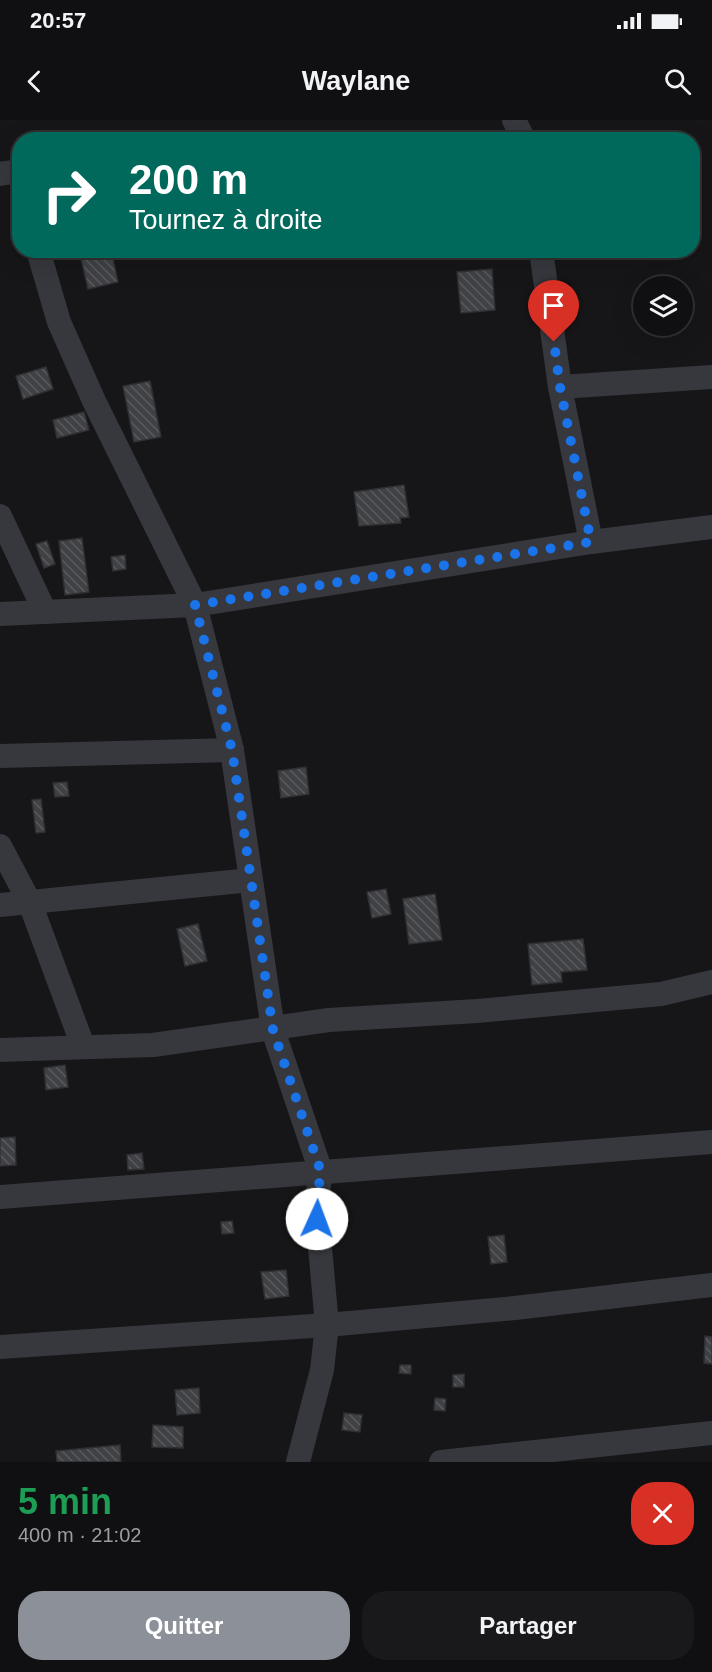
<!DOCTYPE html>
<html lang="fr">
<head>
<meta charset="utf-8">
<style>
  :root { --surface:#101012; --page:#19191b; --text:#f1f3f6; --muted:#9c9d9f; --line:#303032; --accent:#8c9099 }
  body { margin:0; font-family:Helvetica,sans-serif; background:var(--page); color:var(--text); height:100vh; display:flex; flex-direction:column; font-size:22px; white-space:nowrap }
  * { box-sizing:border-box; margin:0 }
  p { font-size:20px; color:var(--muted) }
  .icon { flex:none; width:33px; height:33px; fill:none; stroke:currentColor; stroke-width:2; stroke-linecap:round; stroke-linejoin:round }
  .map { position:relative; height:1342px; overflow:hidden }
  .sheet { display:flex; flex-direction:column; background:var(--surface); flex:1 }
  .sheet>* { flex:none }
  .top-card { position:absolute; left:12px; top:12px; width:688px; height:126px; border-radius:24px; box-shadow:0 6px 24px #0002,0 0 0 2px var(--line); background:#00695c; color:#fff; overflow:hidden }
  .fabs { position:absolute; left:633px; top:156px; display:grid; gap:12px }
  .fabs a { display:grid; place-items:center; width:60px; height:60px; border-radius:50%; background:var(--surface); box-shadow:0 6px 24px #0002,0 0 0 2px var(--line); font-size:30px }
  .pin { position:absolute; display:grid; place-items:center; width:51px; height:51px; color:#fff; margin:-62px -26px; border-radius:50% 50% 50% 0; rotate:-45deg; box-shadow:0 0 6px #0007 }
  .pin .icon { rotate:45deg }
  .me { position:absolute; width:66px; margin:-33px; rotate:2deg; stroke-linejoin:round; filter:drop-shadow(0 0 4px #0008) }
  .turn { display:flex; align-items:center; gap:21px; height:126px; padding:0 18px; font-size:27px }
  .turn .icon { width:78px; height:78px; stroke-width:2.5 }
  .turn b { display:block; font-size:42px; line-height:51px }
  .round { display:grid; place-items:center; flex:none; width:63px; height:63px; border-radius:24px; background:var(--page) }
  .overview { display:flex; align-items:center; justify-content:space-between; height:102px; padding:0 18px }
  h1 { font-size:36px; font-weight:800; line-height:45px; color:#1e9e55 }
  .button { display:flex; gap:12px; margin-top:auto; padding:12px 18px }
  .button a { flex:1; height:69px; border-radius:24px; background:var(--accent); color:#fff; font-size:24px; font-weight:800; line-height:69px; text-align:center }
  .button a+a { background:var(--page); color:var(--text) }
  .status { display:flex; justify-content:space-between; align-items:center; height:42px; padding:0 30px; background:var(--surface); direction:ltr }
  .status svg { height:16px; fill:currentColor }
  header { display:flex; justify-content:space-between; align-items:center; height:78px; padding:0 18px; background:var(--surface); font-size:27px; font-weight:800 }
  .map>svg:first-child { display:block }
  .building { fill:url(#building-back-hatch); stroke:#303034; stroke-width:1.5 }
  .lines { fill:none; stroke-linecap:round; stroke-linejoin:round }
  .minor { stroke:#37383d; stroke-width:24 }
  .route { stroke:#1a73e8; stroke-width:10; stroke-dasharray:0 18 }
</style>
</head>
<body>
<div class="status"><b>20:57</b><svg viewBox="0 0 49 12"><path d="M0 12V9h3v3zM5 12V6h3v6zM10 12V3h3v9zM15 12V0h3v12zM26 1h20v11H26zM47 4h2v5h-2z"/></svg></div>
<header><svg class="icon" aria-label="back" viewBox="0 0 24 24"><path d="M15 5l-7 7 7 7"/></svg>Waylane<svg class="icon" aria-label="search" viewBox="0 0 24 24"><circle cx="10" cy="10" r="6"/><path d="M15 15l6 6"/></svg></header>
<div class="map">
<svg width="712" height="1342" viewBox="0 0 712 1342">
  <defs>
    <pattern id="building-back-hatch" width="6" height="6" patternUnits="userSpaceOnUse" patternTransform="scale(1.5)"><rect width="6" height="6" fill="#404145"/><path d="M-1 5l2 2M0 0l6 6M5-1l2 2" fill="none" stroke="#595a5e"/></pattern>
  </defs>
  <rect width="100%" height="100%" fill="#161618"/>
  <g class="building">
    <path d="M79 130H111L118 162 88 169Z"/>
    <path d="M492 149 495 190 461 193 457 152Z"/>
    <path d="M46 247 53 269 23 279 16 256Z"/>
    <path d="M150 261 161 317 134 322 123 266Z"/>
    <path d="M84 292 89 310 57 318 53 300Z"/>
    <path d="M404 365 409 397 400 398 401 403 359 406 354 372Z"/>
    <path d="M82 418 89 472 65 475 59 421Z"/>
    <path d="M47 421 55 444 44 448 36 424Z"/>
    <path d="M125 435 126 449 113 451 111 437Z"/>
    <path d="M306 647 309 674 281 678 278 651Z"/>
    <path d="M67 662 69 676 55 677 53 663Z"/>
    <path d="M41 679 45 712 36 713 32 680Z"/>
    <path d="M386 769 391 794 372 798 367 772Z"/>
    <path d="M435 774 442 820 409 824 403 779Z"/>
    <path d="M198 804 207 841 185 846 177 809Z"/>
    <path d="M583 819 587 850 561 852 562 862 532 865 528 824Z"/>
    <path d="M65 945 68 967 46 970 44 948Z"/>
    <path d="M15 1017 16 1045 0 1046V1018Z"/>
    <path d="M142 1033 144 1049 128 1050 127 1035Z"/>
    <path d="M232 1101 234 1113 222 1114 221 1102Z"/>
    <path d="M504 1115 507 1142 491 1144 488 1117Z"/>
    <path d="M286 1150 289 1176 265 1179 261 1152Z"/>
    <path d="M705 1216 712 1217V1244L704 1243Z"/>
    <path d="M400 1245H411V1254L399 1253Z"/>
    <path d="M464 1254V1267H453V1255Z"/>
    <path d="M199 1268 200 1293 177 1295 175 1270Z"/>
    <path d="M435 1278 446 1279 445 1291 434 1290Z"/>
    <path d="M344 1293 362 1295 360 1312 342 1310Z"/>
    <path d="M153 1305 183 1307V1328L152 1327Z"/>
    <path d="M120 1325 121 1342H57L56 1331Z"/>
  </g>
  <g class="lines">
    <g class="minor">
      <path d="M514 0 524 20"/>
      <path d="M0 54 12 52 20 57"/>
      <path d="M38 130 59 202 94 281 195 485 232 630 273 910 321 1052 316 1084 327 1205 322 1250 298 1342"/>
      <path d="M541 130 560 267 591 422"/>
      <path d="M560 267 712 257"/>
      <path d="M0 396 45 492"/>
      <path d="M0 494 195 485 591 422 712 407"/>
      <path d="M0 636 232 630"/>
      <path d="M0 726 30 783 83 926"/>
      <path d="M0 785 251 760"/>
      <path d="M0 930 153 925 329 900 477 891 661 874 712 862"/>
      <path d="M0 1077 712 1022"/>
      <path d="M0 1227 327 1205 515 1188 712 1165"/>
      <path d="M441 1342 712 1313"/>
    </g>
  </g>
  <g class="lines">
    <path class="route" d="M317 1099 316 1084 321 1052 273 910 232 630 195 485 591 422 560 267 554 222"/>
  </g>
</svg>
<div class="fabs">
<a><svg class="icon" aria-label="layers" viewBox="0 0 24 24"><path d="M12 4l9 5-9 5-9-5zM3 14l9 5 9-5"/></svg></a>
</div>
<div class="pin" style="left:554px;top:222px;background:#d93025"><svg class="icon" aria-label="arrive" viewBox="0 0 24 24"><path d="M6 21V4h12l-3 4 3 4H6"/></svg></div>
<svg class="me" style="left:317px;top:1099px" viewBox="-20 -20 40 40"><circle r="19" fill="#fff"/><path d="M0-13L10 11 0 6-10 11z" fill="#1a73e8"/></svg>
<div class="top-card">
<div class="turn"><svg class="icon" aria-label="right" viewBox="0 0 24 24"><path d="M7 20v-9h11M14 6l5 5-5 5"/></svg><div><b>200 m</b>Tournez à droite</div></div>
</div>
</div>
<section class="sheet">
<div class="overview"><div><h1>5 min</h1><p>400 m · 21:02</p></div><a class="round" style="background:#d93025;color:#fff"><svg class="icon" aria-label="close" viewBox="0 0 24 24"><path d="M6 6l12 12M18 6L6 18"/></svg></a></div>
<div class="button"><a>Quitter</a><a>Partager</a></div>
</section>
</body>
</html>
